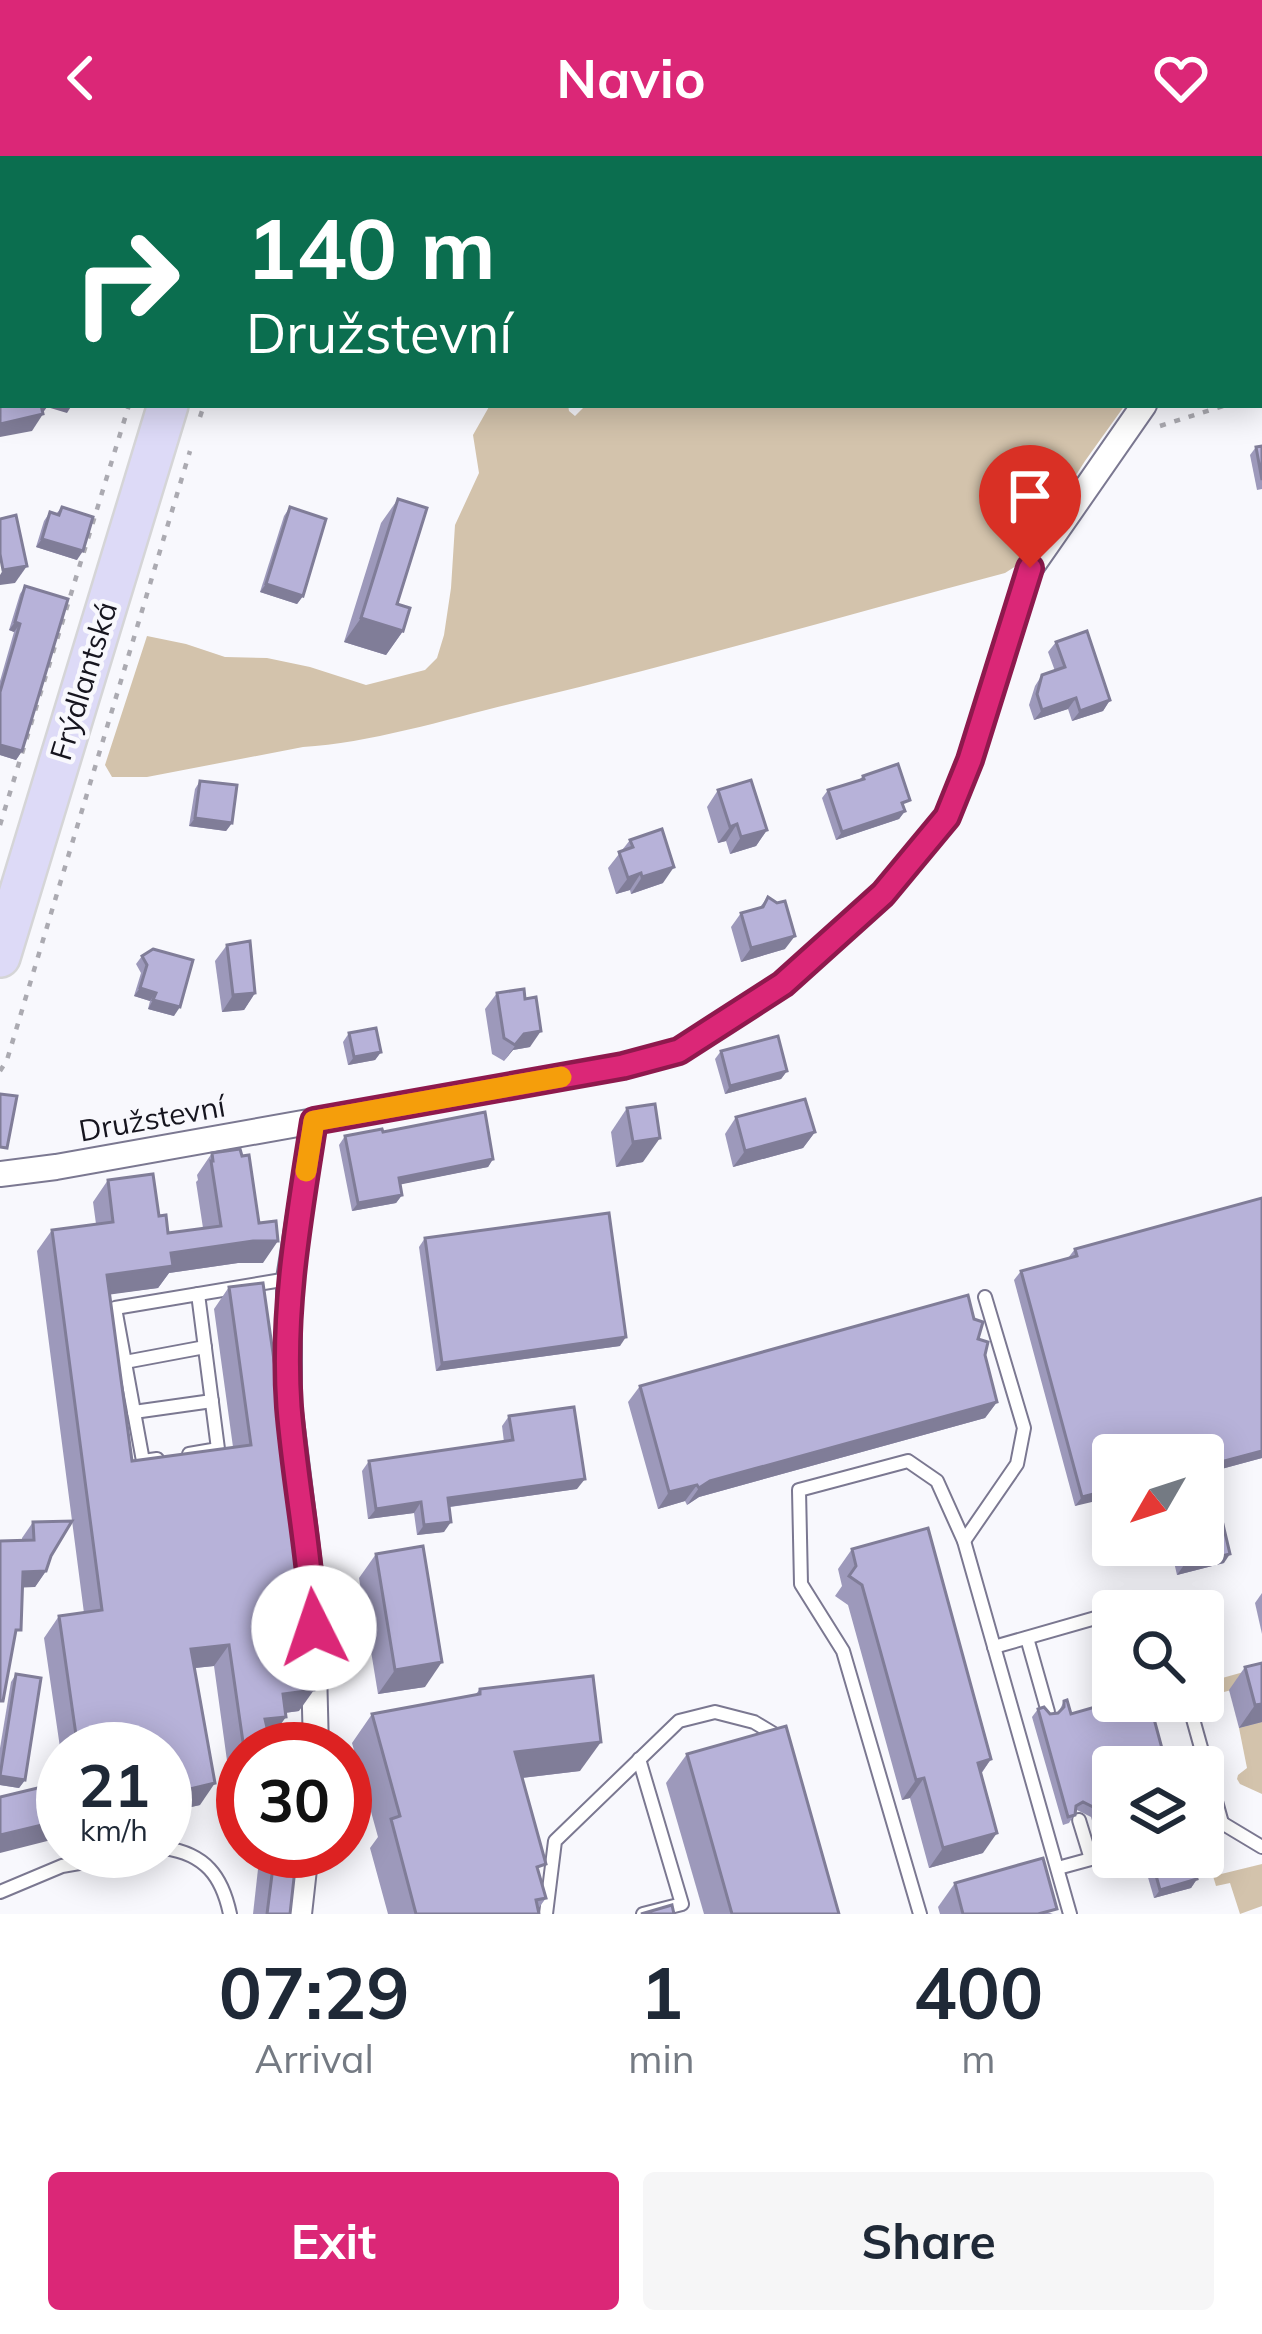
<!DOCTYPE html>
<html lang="en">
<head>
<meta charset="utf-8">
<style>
  :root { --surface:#fff; --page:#f6f6f7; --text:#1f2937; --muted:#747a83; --accent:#db2777 }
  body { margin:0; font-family:Mulish,sans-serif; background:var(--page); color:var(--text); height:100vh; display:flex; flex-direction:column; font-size:45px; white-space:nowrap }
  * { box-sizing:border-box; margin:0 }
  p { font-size:39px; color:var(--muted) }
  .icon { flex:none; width:66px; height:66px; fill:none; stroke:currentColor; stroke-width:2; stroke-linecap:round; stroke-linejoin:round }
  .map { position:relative; height:1758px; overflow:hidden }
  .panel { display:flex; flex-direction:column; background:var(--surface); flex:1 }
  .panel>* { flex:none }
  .hud { position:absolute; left:0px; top:0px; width:1263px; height:252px; box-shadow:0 6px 30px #0003; background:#0b6e4f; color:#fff; overflow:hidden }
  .needle { width:78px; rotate:231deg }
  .tools { position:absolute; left:1092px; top:1278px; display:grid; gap:24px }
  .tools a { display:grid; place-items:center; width:132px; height:132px; border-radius:12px; background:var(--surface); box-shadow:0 6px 30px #0003; font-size:60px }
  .speed { position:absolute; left:36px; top:1566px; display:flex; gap:24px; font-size:60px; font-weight:700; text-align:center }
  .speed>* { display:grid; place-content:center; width:156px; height:156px; border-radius:50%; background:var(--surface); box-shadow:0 6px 30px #0003; line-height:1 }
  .speed small { font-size:30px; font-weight:400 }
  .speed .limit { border:18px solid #d22; background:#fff; color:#111 }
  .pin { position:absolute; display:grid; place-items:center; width:102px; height:102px; color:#fff; margin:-123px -51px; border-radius:50% 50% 50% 0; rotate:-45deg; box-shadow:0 0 12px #0007 }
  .pin .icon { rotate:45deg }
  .me { position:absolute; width:132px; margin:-66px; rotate:356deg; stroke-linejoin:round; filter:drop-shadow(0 0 9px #0008) }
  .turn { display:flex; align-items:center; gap:42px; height:252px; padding:0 48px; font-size:54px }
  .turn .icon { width:156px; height:156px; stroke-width:2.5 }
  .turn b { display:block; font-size:84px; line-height:102px }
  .eta { display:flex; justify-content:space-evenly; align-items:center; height:204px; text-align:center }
  .eta b { font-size:72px; font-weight:700; line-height:84px }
  .action { display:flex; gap:24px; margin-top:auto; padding:24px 48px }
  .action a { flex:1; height:138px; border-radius:12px; background:var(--accent); color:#fff; font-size:48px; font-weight:700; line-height:138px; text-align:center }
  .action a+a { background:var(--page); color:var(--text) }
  header { display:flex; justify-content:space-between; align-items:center; height:156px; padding:0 48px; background:var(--accent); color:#fff; font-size:54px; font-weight:700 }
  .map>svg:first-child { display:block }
  .green { fill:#d3c3ac }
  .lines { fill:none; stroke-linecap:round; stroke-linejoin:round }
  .service-casing { stroke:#7b7891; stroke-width:16 }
  .minor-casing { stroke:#7b7891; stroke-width:28 }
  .primary-casing { stroke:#d5d5d7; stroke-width:44 }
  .path { stroke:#abaab1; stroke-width:4.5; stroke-dasharray:6 9; stroke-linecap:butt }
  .service { stroke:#fff; stroke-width:12 }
  .minor { stroke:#fff; stroke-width:24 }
  .primary { stroke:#dddaf7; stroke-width:39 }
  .wall { fill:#9d99bb }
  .shaded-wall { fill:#807d98 }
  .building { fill:#b7b2d9; stroke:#807d98; stroke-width:3 }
  .route-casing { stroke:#8e194d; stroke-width:30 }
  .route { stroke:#db2777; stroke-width:21 }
  .slow { stroke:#f59e0b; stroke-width:21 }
  .labels { text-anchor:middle; stroke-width:9; stroke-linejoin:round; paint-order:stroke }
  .street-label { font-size:30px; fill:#16151f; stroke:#f8f8fd }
</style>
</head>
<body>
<header><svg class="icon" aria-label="back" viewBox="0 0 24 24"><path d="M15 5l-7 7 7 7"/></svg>Navio<svg class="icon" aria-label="heart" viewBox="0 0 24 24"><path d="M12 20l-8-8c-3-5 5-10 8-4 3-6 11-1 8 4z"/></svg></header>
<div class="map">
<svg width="1262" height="1758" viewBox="0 0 1262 1758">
  <rect width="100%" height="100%" fill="#f8f8fd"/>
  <g class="green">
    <path d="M490 249H568L569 255 575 260 583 252 582 249H1125L1085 305 1019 408 1005 417C843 460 681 507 518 546 451 562 371 587 303 591L147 621H112L105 609 147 480 186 488 225 501 267 502 310 511 366 529 425 514 437 502 444 479 451 432 455 369 479 317 473 279Z"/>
    <path d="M1258 1512 1262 1531V1638L1240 1628 1237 1623 1238 1619 1247 1612 1239 1572 1261 1566 1250 1529 1224 1536 1217 1532 1215 1524Z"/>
    <path d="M1262 1708V1750L1240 1758 1230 1727 1216 1730 1213 1720Z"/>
  </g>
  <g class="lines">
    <defs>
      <g id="service">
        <path d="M125 1206 205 1191"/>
        <path d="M134 1256 212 1245"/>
        <path d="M189 1298 218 1293 198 1138"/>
        <path d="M157 1303 143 1305 115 1152 288 1123"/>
        <path d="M964 1385 1017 1308 1024 1272 985 1141"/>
        <path d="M1121 1455 1162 1444"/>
        <path d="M1027 1482 1048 1556"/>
        <path d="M994 1491 1113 1457"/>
        <path d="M1188 1545 1222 1667"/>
        <path d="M1144 1557 1185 1545"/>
        <path d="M639 1603 682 1748 643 1758"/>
        <path d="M1079 1664 1091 1703"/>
        <path d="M1203 1672 1222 1667 1262 1691"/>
        <path d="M165 1692C205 1698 222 1720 230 1758"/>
        <path d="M1058 1712 1113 1697"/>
        <path d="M0 1736 62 1710 148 1695"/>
        <path d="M546 1758 555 1685 679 1565 715 1556 754 1566 779 1581"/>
        <path d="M920 1758 843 1495 801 1428 799 1334 908 1305 937 1325 964 1385 1070 1758"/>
      </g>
      <g id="minor">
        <path d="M1260 59 1262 55"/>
        <path d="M1260 81 1262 82"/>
        <path d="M314 965 289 1123V1248L312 1433 316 1593"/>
        <path d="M0 1018 56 1011 623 910 679 895 783 828 883 738 947 661 970 603 1030 413 1144 249"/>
        <path d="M299 1758 306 1695"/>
      </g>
      <g id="primary">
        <path d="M244 3 245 0"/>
        <path d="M0 801 168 249"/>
      </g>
    </defs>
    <use href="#service" class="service-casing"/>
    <use href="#minor" class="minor-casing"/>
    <use href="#primary" class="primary-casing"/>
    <g class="path">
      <path d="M205 3 206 0"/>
      <path d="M1260 238 1262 237"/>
      <path d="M200 261 204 249"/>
      <path d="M1160 270 1226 249"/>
      <path d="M0 669 129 249"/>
      <path d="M0 915 7 904 190 295"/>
    </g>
    <use href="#service" class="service"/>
    <use href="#minor" class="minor"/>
    <use href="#primary" class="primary"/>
  </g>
  <g class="wall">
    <path d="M1262 290V333L1257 334 1250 299 1256 291Z"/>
    <path d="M398 343 397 448 403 475 386 499 344 486 381 367Z"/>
    <path d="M62 351 77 404 36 391 44 365 50 356 56 358Z"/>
    <path d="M290 351 303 440 297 448 260 436 284 360Z"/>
    <path d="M25 430 22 595 16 604 0 599V525L14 476 9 474 20 438Z"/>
    <path d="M1056 486 1110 544 1103 555 1072 565 1068 553 1034 564 1029 549 1035 530 1042 519 1055 515 1048 496Z"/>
    <path d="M863 620 905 655 899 663 836 684 822 642 828 634 859 624Z"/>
    <path d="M200 625 232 667 226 675 189 670 195 633Z"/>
    <path d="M718 634 767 674 756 690 730 698 726 685 718 687 707 651Z"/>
    <path d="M630 684 663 727 631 738 630 734 616 738 608 712Z"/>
    <path d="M768 741 785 793 741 806 731 771 741 757 760 751Z"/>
    <path d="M227 789 255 837 244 854 222 856 215 805Z"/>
    <path d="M142 800 174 860 148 853 150 845 134 840 141 817 136 808Z"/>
    <path d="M497 837 525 843 530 891 513 894 504 905 492 898 485 853Z"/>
    <path d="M349 877 381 896 375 904 348 909 343 886Z"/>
    <path d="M721 895 787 915 781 923 725 938 715 903Z"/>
    <path d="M627 952 643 1006 616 1011 611 976Z"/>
    <path d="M736 961 815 976 803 992 733 1011 725 978Z"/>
    <path d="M383 976 493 1003 488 1011 400 1028 402 1039 396 1047 352 1055 339 989 345 980Z"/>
    <path d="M212 997 263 1107H238L169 1117 158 1132 109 1138 132 1305 233 1291 214 1153 229 1131 290 1317 288 1320 299 1555 285 1557 243 1593V1638L232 1641 214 1510 195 1512 200 1649 165 1657V1593H63V1612L44 1482 59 1460 84 1457 37 1095 52 1074 96 1068 93 1046 108 1024 159 1060 168 1077 203 1072 196 1026 198 1024 197 1019Z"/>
    <path d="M425 1082 620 1190 436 1215 419 1091Z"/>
    <path d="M1075 1093 1262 1302 1210 1316 1224 1407 1177 1419 1170 1389H1203V1299L1075 1350 1014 1124 1021 1115 1068 1102Z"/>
    <path d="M978 1183 985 1199 997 1246 985 1262 699 1341 687 1349 685 1345 658 1353 628 1246 640 1230Z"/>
    <path d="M509 1260 577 1333 450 1351 444 1376 417 1379 414 1357 368 1363 362 1315 369 1305 504 1286 502 1270Z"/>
    <path d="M33 1366 51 1400 46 1415 35 1431H22V1382Z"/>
    <path d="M852 1393 991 1603 981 1618 983 1697 929 1712 910 1642 902 1644 848 1449 835 1440 842 1430 838 1413Z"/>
    <path d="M376 1398 425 1531 378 1538 359 1422Z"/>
    <path d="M1262 1437V1478L1255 1447Z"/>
    <path d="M1245 1511 1262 1566 1239 1572 1229 1534Z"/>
    <path d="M16 1518 25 1624 19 1632 0 1629V1592L11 1526Z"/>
    <path d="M480 1533 580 1615 522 1622 539 1718 546 1742 538 1753 539 1758H388L370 1692 378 1681 352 1587 372 1558 475 1539Z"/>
    <path d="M1064 1545 1071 1558 1113 1611V1663L1093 1668 1091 1661 1077 1654 1069 1667 1063 1669 1032 1561 1038 1553 1050 1558 1058 1557Z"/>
    <path d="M687 1598 839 1758H704L666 1627Z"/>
    <path d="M260 1695H297L290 1758H253Z"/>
    <path d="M1142 1701H1191L1197 1723 1191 1732 1154 1742Z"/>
    <path d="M955 1727 1053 1758H940L938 1751Z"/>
  </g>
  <g class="shaded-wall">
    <path d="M111 0H146L144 3H100Z"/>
    <path d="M3 29V55L0 56V30Z"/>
    <path d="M22 249H72L67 257 47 251 42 258Z"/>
    <path d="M43 258 32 275 0 281V268Z"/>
    <path d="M42 383 83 395 77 404 36 391Z"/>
    <path d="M27 410 15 427 0 429V419L3 414Z"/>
    <path d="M266 428 303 440 297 448 260 436Z"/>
    <path d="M361 462 403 475 386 499 344 486Z"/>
    <path d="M15 466 20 468 14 476 9 474Z"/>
    <path d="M1076 542 1068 553 1034 564 1042 554Z"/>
    <path d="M1110 544 1103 555 1072 565 1080 555Z"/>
    <path d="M0 589 22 595 16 604 0 599Z"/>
    <path d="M905 655 899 663 836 684 842 676Z"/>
    <path d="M195 662 232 667 226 675 189 670Z"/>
    <path d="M737 668 726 685 718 687 730 671Z"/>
    <path d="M767 674 756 690 730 698 741 681Z"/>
    <path d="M674 711 663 727 631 738 642 721Z"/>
    <path d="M641 717 630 734 616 738 628 722Z"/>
    <path d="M795 780 785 793 741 806 751 792Z"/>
    <path d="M140 832 156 837 150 845 134 840Z"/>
    <path d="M255 837 244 854 222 856 233 839Z"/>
    <path d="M153 844 180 851 174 860 148 853Z"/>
    <path d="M541 875 530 891 513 894 504 905 524 878Z"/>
    <path d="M381 896 375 904 348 909 354 901Z"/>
    <path d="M787 915 781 923 725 938 730 930Z"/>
    <path d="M815 976 803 992 733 1011 745 995Z"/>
    <path d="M660 982 643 1006 616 1011 633 986Z"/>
    <path d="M493 1003 488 1011 393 1030 399 1022Z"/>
    <path d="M402 1039 396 1047 352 1055 358 1047Z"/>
    <path d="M253 1085H278L263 1107H238L169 1117 158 1132 92 1141 107 1119 171 1097Z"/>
    <path d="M626 1181 620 1190 436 1215 442 1207Z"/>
    <path d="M997 1246 985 1262 699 1341 687 1349 699 1332 710 1325Z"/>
    <path d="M1262 1295V1302L1203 1318 1209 1309Z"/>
    <path d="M585 1323 577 1333 441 1352 448 1342Z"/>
    <path d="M697 1329 685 1345 658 1353 669 1336Z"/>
    <path d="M1113 1333V1341L1075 1350 1082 1341Z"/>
    <path d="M421 1346 414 1357 368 1363 376 1353Z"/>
    <path d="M451 1366 444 1376 417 1379 424 1369Z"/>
    <path d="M1230 1398 1224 1407 1177 1419 1184 1409Z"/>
    <path d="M46 1415 35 1431 12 1432 23 1416Z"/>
    <path d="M229 1489 214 1510 176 1514 191 1493Z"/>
    <path d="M442 1506 425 1531 378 1538 395 1514Z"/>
    <path d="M314 1534 299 1555 268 1559 283 1538Z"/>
    <path d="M1262 1548V1566L1239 1572 1255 1549Z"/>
    <path d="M286 1561 271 1582 265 1563Z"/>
    <path d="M601 1586 580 1615 495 1625 515 1596Z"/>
    <path d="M991 1603 977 1623 978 1607Z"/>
    <path d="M0 1620 25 1624 19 1632 0 1629Z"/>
    <path d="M924 1622 910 1642 902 1644 916 1624Z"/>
    <path d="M243 1625V1638L232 1641Z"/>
    <path d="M215 1627 200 1649 165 1657V1639Z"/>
    <path d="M1113 1656V1663L1093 1668 1099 1660Z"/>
    <path d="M63 1664V1681L0 1697V1679Z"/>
    <path d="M997 1677 983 1697 929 1712 943 1692Z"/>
    <path d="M1197 1723 1191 1732 1154 1742 1160 1734Z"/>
  </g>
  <g class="building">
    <path d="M0 0H111L100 3H3V29L0 30Z"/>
    <path d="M1262 151V199H1260V152Z"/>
    <path d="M3 245V249H41L43 258 0 268V246Z"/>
    <path d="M1262 290V324L1256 291Z"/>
    <path d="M398 343 427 352 397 448 410 452 403 475 361 462Z"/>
    <path d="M62 351 93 361 83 395 42 383 50 356 59 359Z"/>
    <path d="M290 351 326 363 303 440 266 428Z"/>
    <path d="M16 359 27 410 3 414 0 398V363Z"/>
    <path d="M25 430 68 443 22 595 0 589V536L20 468 15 466Z"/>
    <path d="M1087 475 1110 544 1080 555 1076 542 1042 554 1037 538 1042 519 1065 511 1056 486Z"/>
    <path d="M898 608 910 644 902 647 905 655 842 676 828 634 864 623 863 620Z"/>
    <path d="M751 624 767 674 741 681 737 668 730 671 718 634Z"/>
    <path d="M200 625 237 629 232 667 195 662Z"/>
    <path d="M662 673 674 711 642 721 641 717 628 722 619 696 633 691 630 684Z"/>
    <path d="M768 741 777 747 785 745 795 780 751 792 741 757 763 751Z"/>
    <path d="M250 785 255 837 233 839 227 789Z"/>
    <path d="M153 793 193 804 180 851 153 844 156 837 140 832 147 809 142 800Z"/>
    <path d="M524 833 525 843 536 841 541 875 524 878 515 889 504 882 497 837Z"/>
    <path d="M376 872 381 896 354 901 349 877Z"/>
    <path d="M778 880 787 915 730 930 721 895Z"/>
    <path d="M0 938 17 940 7 992 0 991Z"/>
    <path d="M805 943 815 976 745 995 736 961Z"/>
    <path d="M655 948 660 982 633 986 627 952Z"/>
    <path d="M485 956 493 1003 399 1022 402 1039 358 1047 345 980 382 973 383 976Z"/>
    <path d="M240 993 242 1000 249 999 259 1067 276 1065 278 1085H253L171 1097 173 1110 107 1119 132 1305 251 1289 229 1131 263 1127 290 1317H287L313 1508 314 1534 283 1538 286 1561 265 1563 272 1593H244L229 1489 191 1493 215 1627 165 1639V1593H78L59 1460 102 1454 52 1074 113 1066 108 1024 153 1018 159 1060 166 1059 168 1077 221 1070 211 1005H213L212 997Z"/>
    <path d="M1262 1042V1295L1209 1309 1230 1398 1184 1409 1178 1389H1203V1299H1113V1333L1082 1341 1021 1115 1077 1100 1075 1093Z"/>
    <path d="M609 1057 626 1181 442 1207 425 1082Z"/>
    <path d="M968 1139 974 1163 983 1166 978 1183 988 1186 985 1199 997 1246 710 1325 699 1332 697 1329 669 1336 640 1230Z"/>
    <path d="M574 1251 585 1323 448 1342 451 1366 424 1369 421 1346 376 1353 369 1305 513 1284 509 1260Z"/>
    <path d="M72 1365 51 1400 46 1415 23 1416 21 1474H16L3 1545H0V1385L34 1384 33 1366Z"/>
    <path d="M928 1372 991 1603 978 1607 997 1677 943 1692 924 1622 916 1624 862 1429 849 1420 856 1410 852 1393Z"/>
    <path d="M423 1390 442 1506 395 1514 376 1398Z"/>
    <path d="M1262 1507V1548L1255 1549 1245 1511Z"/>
    <path d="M16 1518 41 1522 25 1624 0 1620Z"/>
    <path d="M593 1520 601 1586 515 1596 546 1708 537 1711 546 1742 536 1744 539 1758H416L391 1663 400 1660 372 1558 480 1538V1533Z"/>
    <path d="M1067 1544 1071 1558 1116 1545H1142L1140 1551 1143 1557 1153 1559 1167 1611H1113V1656L1099 1660 1097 1653 1083 1646 1076 1650 1075 1659 1068 1661 1038 1553 1044 1551 1050 1558 1058 1557 1064 1551V1545Z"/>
    <path d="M786 1570 839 1758H732L687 1598Z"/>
    <path d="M63 1626V1664L0 1679V1641Z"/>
    <path d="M275 1695H297L290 1758H267Z"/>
    <path d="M1151 1701H1191L1197 1723 1160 1734Z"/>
    <path d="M1043 1702 1057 1753 1038 1758H963L955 1727Z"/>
    <path d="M672 1749 674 1758H641Z"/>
  </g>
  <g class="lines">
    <defs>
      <path id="route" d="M314 1472C310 1398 295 1325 289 1251 282 1154 299 1060 314 965L623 910 679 895 783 828 883 738 947 661 970 604 1030 412"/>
    </defs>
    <use href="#route" class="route-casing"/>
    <use href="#route" class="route"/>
    <path class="slow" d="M306 1015 314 965 561 921"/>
  </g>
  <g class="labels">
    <g class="street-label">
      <text transform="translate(84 525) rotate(-73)" y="10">Frýdlantská</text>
      <text transform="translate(152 963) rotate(-10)" y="10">Družstevní</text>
    </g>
  </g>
</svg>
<div class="tools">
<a><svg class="needle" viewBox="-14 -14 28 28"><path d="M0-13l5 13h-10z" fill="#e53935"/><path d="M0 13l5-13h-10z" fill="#747a83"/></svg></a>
<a><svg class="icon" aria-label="search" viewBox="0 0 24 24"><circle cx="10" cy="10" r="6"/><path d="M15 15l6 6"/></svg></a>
<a><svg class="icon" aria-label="layers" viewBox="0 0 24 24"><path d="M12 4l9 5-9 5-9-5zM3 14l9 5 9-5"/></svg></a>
</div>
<div class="speed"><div>21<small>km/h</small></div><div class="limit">30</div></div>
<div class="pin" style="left:1030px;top:412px;background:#d93025"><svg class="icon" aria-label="arrive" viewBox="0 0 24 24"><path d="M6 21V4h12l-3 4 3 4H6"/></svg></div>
<svg class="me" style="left:314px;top:1472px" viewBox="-20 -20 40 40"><circle r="19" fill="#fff"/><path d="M0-13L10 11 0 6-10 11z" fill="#db2777"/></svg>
<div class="hud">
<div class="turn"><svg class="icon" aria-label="right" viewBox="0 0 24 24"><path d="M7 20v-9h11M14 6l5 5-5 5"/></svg><div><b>140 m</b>Družstevní</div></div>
</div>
</div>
<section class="panel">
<div class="eta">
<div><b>07:29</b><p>Arrival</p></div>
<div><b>1</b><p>min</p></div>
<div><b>400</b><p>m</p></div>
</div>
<div class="action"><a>Exit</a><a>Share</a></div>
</section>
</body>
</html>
